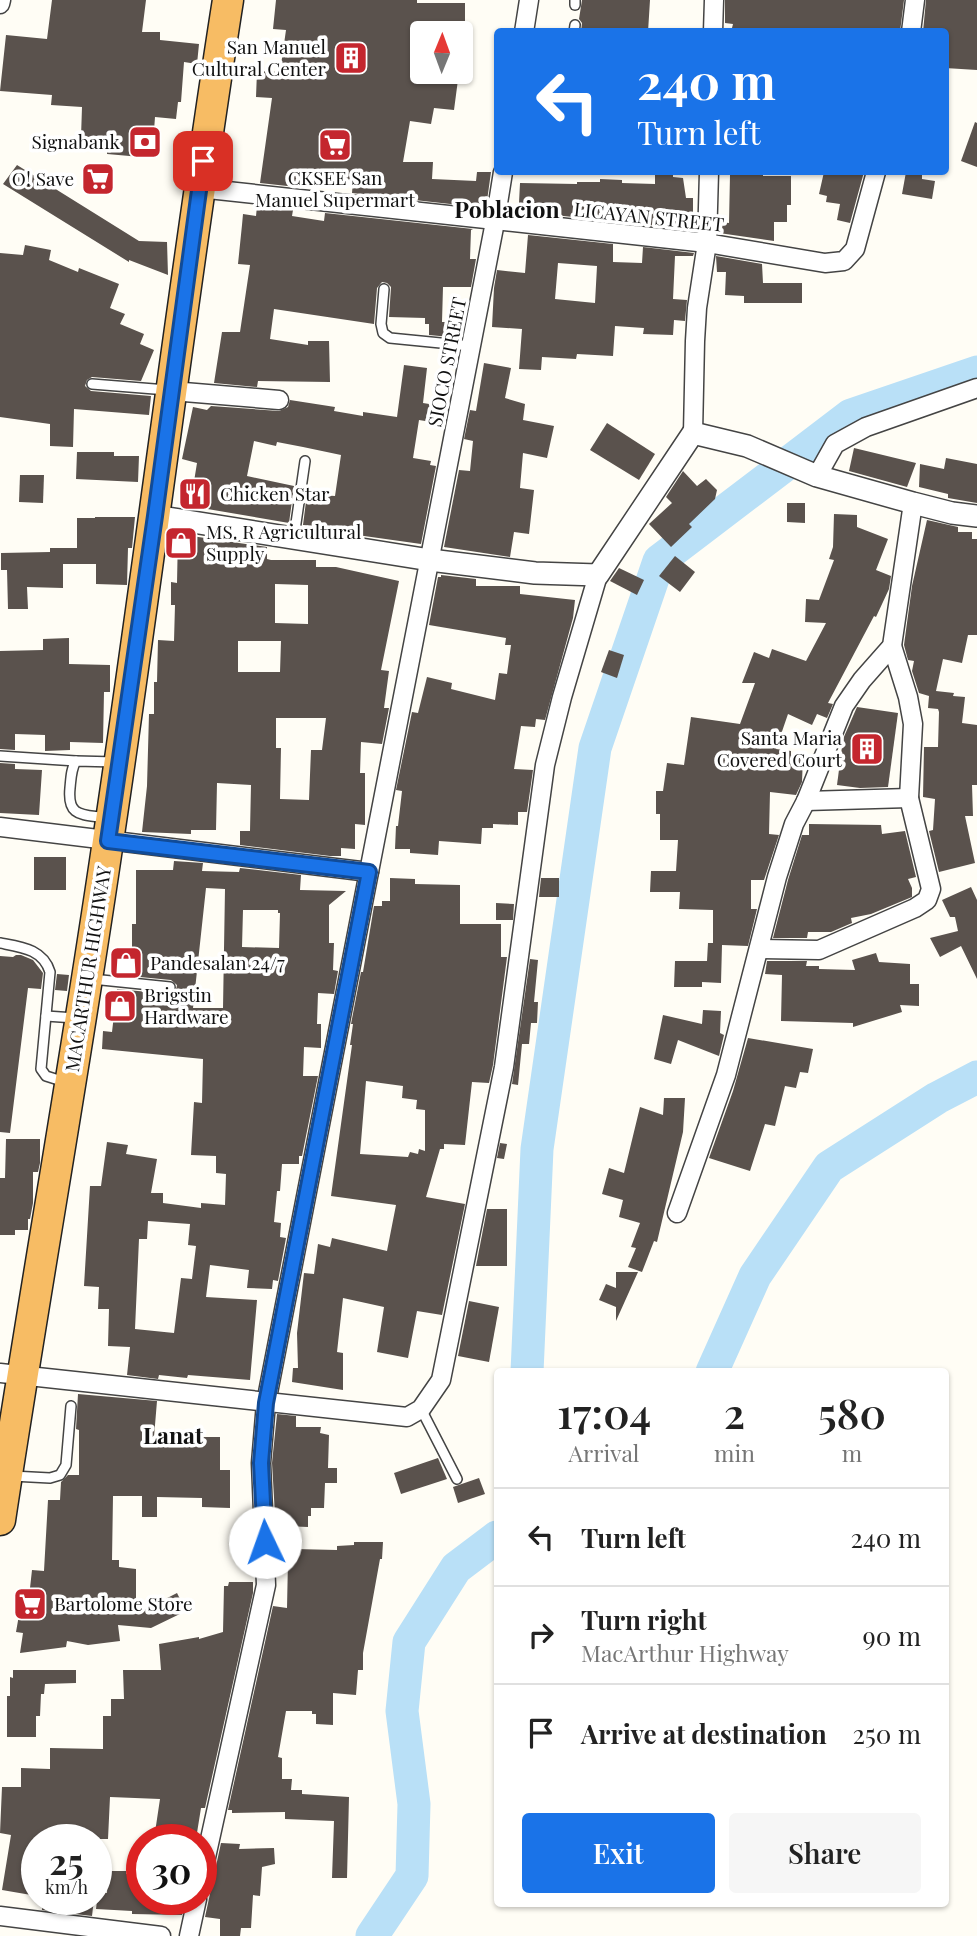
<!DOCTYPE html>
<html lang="en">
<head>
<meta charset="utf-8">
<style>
  :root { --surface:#fff; --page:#f6f6f6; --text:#222; --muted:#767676; --line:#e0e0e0; --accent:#1a73e8 }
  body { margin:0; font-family:"Playfair Display",serif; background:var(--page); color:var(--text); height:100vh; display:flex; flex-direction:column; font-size:26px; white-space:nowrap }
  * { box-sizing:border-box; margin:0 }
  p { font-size:23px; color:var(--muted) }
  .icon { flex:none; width:38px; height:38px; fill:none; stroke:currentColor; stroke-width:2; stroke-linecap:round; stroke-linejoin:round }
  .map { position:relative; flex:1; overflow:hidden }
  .drawer { position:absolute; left:494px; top:1368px; width:455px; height:539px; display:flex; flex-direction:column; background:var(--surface); border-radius:7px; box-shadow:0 2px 5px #0004 }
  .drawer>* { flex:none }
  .hud { position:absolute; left:494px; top:28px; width:455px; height:147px; border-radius:7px; box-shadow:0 2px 5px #0004; background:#1a73e8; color:#fff; overflow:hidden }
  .needle { width:46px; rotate:1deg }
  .tools { position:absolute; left:410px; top:21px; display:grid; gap:14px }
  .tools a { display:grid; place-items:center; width:63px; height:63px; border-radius:7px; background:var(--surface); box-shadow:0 2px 5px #0004; font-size:35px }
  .speed { position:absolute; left:21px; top:1824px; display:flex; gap:14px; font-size:35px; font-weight:700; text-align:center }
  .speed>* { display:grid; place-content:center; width:91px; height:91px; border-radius:50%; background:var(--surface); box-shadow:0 2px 5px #0004; line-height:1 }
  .speed small { font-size:18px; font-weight:400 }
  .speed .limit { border:10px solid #d22; background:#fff; color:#111 }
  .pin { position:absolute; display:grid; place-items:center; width:60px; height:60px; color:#fff; margin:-30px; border-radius:14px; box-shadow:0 4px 10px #0006 }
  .me { position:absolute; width:77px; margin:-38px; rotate:357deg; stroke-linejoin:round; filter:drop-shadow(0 0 5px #0008) }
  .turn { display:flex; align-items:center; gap:24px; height:147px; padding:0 28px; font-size:32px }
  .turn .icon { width:91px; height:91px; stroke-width:2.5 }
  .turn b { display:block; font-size:49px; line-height:60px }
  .eta { display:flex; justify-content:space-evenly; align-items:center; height:119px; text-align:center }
  .eta b { font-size:42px; font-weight:600; line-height:49px }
  .cta { display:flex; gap:14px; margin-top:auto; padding:14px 28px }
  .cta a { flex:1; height:80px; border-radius:7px; background:var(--accent); color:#fff; font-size:28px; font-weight:600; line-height:80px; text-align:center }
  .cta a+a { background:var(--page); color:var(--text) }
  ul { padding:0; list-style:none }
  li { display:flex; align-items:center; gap:21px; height:98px; padding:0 28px; border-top:2px solid var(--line) }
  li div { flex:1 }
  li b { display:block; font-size:26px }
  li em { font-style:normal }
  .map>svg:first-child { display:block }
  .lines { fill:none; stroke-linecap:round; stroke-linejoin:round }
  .river { stroke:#b9e0f7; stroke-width:33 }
  .building { fill:#5a524d; fill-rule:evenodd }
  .service-casing { stroke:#444; stroke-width:12 }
  .minor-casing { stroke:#444; stroke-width:21 }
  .tertiary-casing { stroke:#444; stroke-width:24 }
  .trunk-casing { stroke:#222; stroke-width:33 }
  .service { stroke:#fff; stroke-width:9 }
  .minor { stroke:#fff; stroke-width:18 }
  .tertiary { stroke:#fff; stroke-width:21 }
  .trunk { stroke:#f7bc64; stroke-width:30 }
  .route-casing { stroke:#114b97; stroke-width:18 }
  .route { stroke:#1a73e8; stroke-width:12 }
  .labels { text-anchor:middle; stroke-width:7; stroke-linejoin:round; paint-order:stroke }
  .poi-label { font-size:19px; fill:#111; stroke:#fff; text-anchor:start }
  .street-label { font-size:19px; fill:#111; stroke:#fff }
  .quarter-label { font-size:23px; font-weight:bold; fill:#111; stroke:#fff }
</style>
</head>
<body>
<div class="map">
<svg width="977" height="1936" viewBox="0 0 977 1936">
  <rect width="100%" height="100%" fill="#fffdf5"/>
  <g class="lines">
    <g class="river">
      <path d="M527 1372 537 1149 595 748 659 561 851 415 977 372"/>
      <path d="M712 1372 755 1276 829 1167 937 1098 977 1077"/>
      <path d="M372 1936 412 1876 414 1804 402 1711 409 1642 456 1568 497 1537"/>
    </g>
  </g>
  <g class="building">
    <path d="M52 0H146L142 32H160V40L199 44 197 64 184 62 181 102H178L176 119 155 117 152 158 107 154 108 138 81 137 82 107 51 105 52 95 0 91 6 35 47 39Z"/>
    <path d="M276 0H417V3H465V33H422V72H459L454 110 434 108 431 124 410 121 403 162H433L432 179 476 181 477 172H491L486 208 352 193 353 181 298 172 296 187 260 183 272 98 256 97 257 71 280 72 286 30 273 29Z"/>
    <path d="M582 0H650L648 32H581L582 23 579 19Z"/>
    <path d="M725 0H904L900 32H731L733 24 725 23Z"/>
    <path d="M926 0H977V70L945 68V32H923Z"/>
    <path d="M975 122 977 123V167L961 161Z"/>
    <path d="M17 165 139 241 167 242 168 275 129 260V262L3 184Z"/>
    <path d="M655 172H673V177L683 178 686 198H693V222H696V230L554 215V203H519L520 183 577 184V182H600V179L622 180V183L655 184Z"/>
    <path d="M734 172H763V176H791V205H787V222H774V241L719 233V222L729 223 730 175H734Z"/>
    <path d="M824 172H864L850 223 837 220 840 204 826 202 827 196 819 194Z"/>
    <path d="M906 172H922V179L935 181 932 199 902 194Z"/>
    <path d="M257 206 293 210 292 216 324 221 325 213 473 229 471 230 470 259H476L471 287H443L442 322H464L461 338 429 335V324H425V318L389 317 391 287 387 283 382 282 377 288 374 324 274 309 270 339 308 345V341H329L330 382 258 381 257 387 214 383 222 332H240L250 265 238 264 242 225 243 214 256 216Z"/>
    <path d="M528 235 613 244V262L642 263 643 247 694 253 693 256H675L673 299 687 300 685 321 674 320 673 335 643 334 644 328 615 326 613 356 577 354 576 359 542 357 541 370 519 369 522 329 492 327 494 288 497 270 525 273ZM558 263 597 266 595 303 555 299Z"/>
    <path d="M25 245 51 250 49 260 78 272 79 268 119 284 110 308 125 314 120 324 144 334 140 344 154 350 141 381 92 377 87 380 85 386 91 391 151 396 149 415 74 409 73 447 50 446V424L0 417V253L23 255Z"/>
    <path d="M716 256 762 264 763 283H802V303H744V296L725 295 726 272H717Z"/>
    <path d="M484 363 511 368 505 398 525 404 523 420 554 426 547 458 523 453 520 488 534 490 529 534 514 532 510 557 444 547 459 470 470 471 473 441 464 439 470 410 476 411Z"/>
    <path d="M404 365 427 368 423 403 448 407 444 424 419 420 413 458 431 461 430 465 436 466 421 544 350 534 351 531 303 525 307 494 335 496 341 455 303 447 277 442 276 446 254 441 247 476 294 486 289 523 190 506 197 463 182 459 193 407 207 410 211 406 279 411 288 407 290 400 335 407 334 411 363 416V412L397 417Z"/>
    <path d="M607 423 655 454 639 480 590 450Z"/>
    <path d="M854 448 916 463 907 487 849 471Z"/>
    <path d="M77 452H114V456H139L138 482 76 479Z"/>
    <path d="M946 458 977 464V503L948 498V494L919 487 920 464 944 469Z"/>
    <path d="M683 471 697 486 706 479 717 490 715 499 689 524 692 527 671 547 649 524 672 503 666 497Z"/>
    <path d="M20 475H44L43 503 19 502Z"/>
    <path d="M787 503H805V523L787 522Z"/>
    <path d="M834 514 857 515V527L888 539 876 570 891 576 889 589 876 617 874 616 828 703 833 704 827 718 817 714 812 725 788 714 776 749 791 751V755L803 756 802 782 796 795 770 792 769 834 779 835 764 880H751V909H757L748 946 722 945 721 983 702 982V987H674L675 961H707L708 943H713V910L679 909 680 892H650L651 871H676L678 840H660V814H656V791H663L667 763 684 765 691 717 740 724 755 683H742L754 652 769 658 772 649 806 661 826 623 805 622 806 599 819 600 834 560 829 559 833 547Z"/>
    <path d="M95 517H135L132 548H128L127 585 96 584V564H63V588L27 587 28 609H8L7 570H1V553L50 552V548H77V518H95Z"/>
    <path d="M927 520 958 527V532H972V539H977V635H968L962 663 943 659 936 691 954 693 953 696 965 697 962 723 977 725V785H972L973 816H965L975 863 939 872 929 831 933 830 935 799 923 797 924 747H938L939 712 938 709 928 708 929 696 919 693 912 671 914 661 908 660 904 645 912 586Z"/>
    <path d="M178 534 267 547V559L271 560H316V567H336L399 581 381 670 389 671 384 708H389L382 744 361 742 360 773H365V825L355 824V849L341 848V856H330L240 845V831H250L251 785 217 783 216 830H191V834L142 832 147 786 149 714H154V682H157L158 640 174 641 175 605H171V582L177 583ZM275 584 308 585V624L275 623ZM238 641H281L280 672H238ZM276 718H326L322 750H311L309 800 280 799 281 748H276Z"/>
    <path d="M675 556 695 572 680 592 659 576Z"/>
    <path d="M619 568 644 580 637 595 610 581Z"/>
    <path d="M441 575 476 579V586H520V594L575 600 573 618 545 720 536 719 535 727 521 726 514 769 533 770 527 812H518V825L493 824V828H482L481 844 439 841 438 855 410 853V849H395L396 826H398L402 791 396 790 412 712 418 713 427 677 452 683 451 689 495 700 499 673 507 674 511 645H505L506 638 429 625 438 577H441Z"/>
    <path d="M69 638V664L110 665V692H104L103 743 70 742V750L45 751V735L15 734V750L0 749V651L43 650V639Z"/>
    <path d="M609 650 624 655 617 678 601 672Z"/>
    <path d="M857 707 898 713 888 787 860 788 837 785 843 739Z"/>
    <path d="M0 763 15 764V769L42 770 39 815 0 813Z"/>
    <path d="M809 824 881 825 882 834 905 831 916 877 908 879 912 888V897L871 914 851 918 852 923 831 932H808L807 938H773L788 880 802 835H809Z"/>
    <rect x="34" y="857" width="32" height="33"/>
    <path d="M174 861 203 863 202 871 239 872 240 868 301 875 300 890 346 891 329 905V943H334L333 970 338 971 334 994 318 993 317 1024H321V1048L304 1047 303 1076H318L302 1156H299V1164H282L280 1191H277L274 1222 281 1223 280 1237 286 1238 278 1281 273 1280 272 1289 247 1288 249 1270 210 1265 206 1297 257 1300 250 1380 188 1375 187 1378 159 1375 158 1379 127 1375 130 1347 108 1346 109 1309H98L99 1287 84 1286 90 1186H101L107 1142 128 1145 126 1154 157 1159 151 1193H163V1203L201 1208V1203L225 1205 226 1174 216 1173V1156L191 1155 194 1102 202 1103 203 1059 102 1049 103 1031 112 1032 117 989 169 994 176 990 177 985 171 980 119 975 118 973 120 952 132 953V924H136V870H173ZM206 888 225 889 223 1008H193ZM243 910H278V913H280L279 948 242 947ZM148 1221 190 1224 188 1245 196 1246 192 1279 181 1278 174 1333 135 1329 139 1239H147Z"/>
    <path d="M390 878 415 879V884L460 885V924H501V957H507L493 1065 489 1083 472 1082 465 1145 444 1144V1149H440L426 1197 465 1204 442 1315 417 1311 408 1358 377 1352 384 1307 343 1298 337 1352 343 1353V1390L292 1382 293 1368H298L297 1333 304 1273 314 1274 318 1244 330 1247 332 1238 387 1251 396 1205 331 1196 352 1045H350L353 1024H351L361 972H363L374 906H382V901H390ZM366 1081 403 1086 402 1098 417 1100 416 1109 425 1110V1151L419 1149 418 1154 410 1152 408 1157 360 1154Z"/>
    <path d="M541 878H559V897H539Z"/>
    <path d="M971 887 977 900V979L961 946 940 957 930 938 958 931 955 917H950L942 900Z"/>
    <path d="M496 903 514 904 513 920H496Z"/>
    <path d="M876 953 879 962 910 964V984H919V1006L900 1005 902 1012 853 1027V1023L781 1021 782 975 765 974 767 961H807L806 966H819V969L855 970 852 960Z"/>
    <path d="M16 955H21L33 960 43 973 41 989 28 988 10 1133 0 1132V956L13 957Z"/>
    <path d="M530 959 538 960 534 1002H538L537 1023H531L529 1044H522L518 1085 512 1084Z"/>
    <path d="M57 974 69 975 67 991 55 990Z"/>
    <path d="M703 1010 721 1011 720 1033 724 1035 719 1056 678 1040 671 1064 654 1059 663 1015 702 1024Z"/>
    <path d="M748 1038 813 1049 808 1073 800 1072 796 1088 785 1086 775 1126 765 1124 750 1171 709 1158 733 1091Z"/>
    <path d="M664 1098H685L683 1132 657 1242 654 1241 642 1272 628 1267 636 1248 631 1247 640 1223 619 1217 623 1200 602 1194 609 1168 624 1173 640 1107 663 1115Z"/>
    <path d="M6 1139H40V1163L38 1172H33V1203L30 1219H28V1230H15V1235H0V1178H5Z"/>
    <path d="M500 1143 507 1144 504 1159 497 1158Z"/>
    <path d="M487 1209H507V1266H476Z"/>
    <path d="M616 1272H638L616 1321V1307L599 1300 606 1284 616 1288Z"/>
    <path d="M469 1301 499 1307 489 1362 458 1356Z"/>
    <path d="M78 1394 157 1401 154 1437H220V1470H230V1508L202 1507V1498L157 1497V1517H142V1496H113L112 1560H119V1567L136 1569V1614L177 1593 186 1611 151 1628 118 1625 120 1641 88 1645 67 1641 66 1647 20 1653 23 1633 16 1632 19 1615 23 1616 26 1597H29L32 1570 44 1571 48 1500H60L61 1482 68 1475H79V1430L76 1429Z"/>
    <path d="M277 1414 296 1416V1427H321L320 1433 329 1435 328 1468H337V1483H325L324 1508H311V1516H308V1527L283 1526V1515H275L272 1463Z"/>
    <path d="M438 1458 447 1479 401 1494 394 1473Z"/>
    <path d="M479 1478 485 1494 458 1503 453 1487Z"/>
    <path d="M354 1542H383L382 1559H380L363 1653V1670H358L356 1695 333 1693V1725L316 1724V1714H312V1711H286L278 1757 282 1758V1779H292L291 1790H302V1794L349 1797 347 1878H332L334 1821 285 1819V1812L232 1813V1810H228L273 1606 287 1608 288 1560H295V1549L337 1550V1546L354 1545Z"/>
    <path d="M229 1582H253V1593L205 1808H201L196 1839H154L160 1799 110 1797 108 1839H35L30 1869H37V1896L2 1890 11 1835 0 1833 2 1787H21V1768L50 1769V1748L103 1749V1716H111V1699H124L123 1670H161L159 1644 199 1637V1639L223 1632 224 1586H228Z"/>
    <path d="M13 1670H76V1683L45 1684 44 1694H41L40 1716H36V1737H7V1696H10V1677L13 1678Z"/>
    <path d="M221 1843 240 1844 239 1849 274 1848 275 1864 262 1867 260 1896 253 1895 251 1928H241L240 1936H220V1919L205 1917Z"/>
    <path d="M108 1871H126V1874L142 1875V1899L185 1900 182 1915 132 1914V1911L96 1909 98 1892 107 1893Z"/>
    <path d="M43 1899H94L92 1916 42 1910Z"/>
  </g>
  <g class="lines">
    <defs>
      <g id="service">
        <path d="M575 0V5"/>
        <path d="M574 32 575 25"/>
        <path d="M384 289 381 324 383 333 390 338 471 346"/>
        <path d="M92 384 167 390"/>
        <path d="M294 537 305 461"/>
        <path d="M0 756 76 761"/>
        <path d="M106 818C83 814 67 818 70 788 71 778 71 769 76 761L116 762"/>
        <path d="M0 943C21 947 43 949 50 972L41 1069 46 1076 65 1082"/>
        <path d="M92 979 170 987"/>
        <path d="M46 1016 75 1018"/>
        <path d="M421 1409 457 1479"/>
        <path d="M12 1476 50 1478 60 1475 66 1465 71 1406"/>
      </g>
      <g id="minor">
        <path d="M0 4 1 0"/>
        <path d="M524 32 529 0"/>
        <path d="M713 32 714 0"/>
        <path d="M911 32 915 0"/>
        <path d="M199 188 707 243 825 263 844 261 855 249 876 172"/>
        <path d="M172 391 279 400"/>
        <path d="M693 433 695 341 697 308 707 243 709 172"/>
        <path d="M817 476 835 444 866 427 977 388"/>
        <path d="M892 646 908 697 913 724 909 798"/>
        <path d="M0 827 369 872"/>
        <path d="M759 949 819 950 915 908 927 900 931 889 909 798 806 801"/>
        <path d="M677 1213 726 1075 777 877 794 824 806 801 844 706 862 680 892 646 913 503"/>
        <path d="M0 1373 407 1417 421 1409 441 1380 504 1067 545 765 562 697 598 575"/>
        <path d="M201 1880 266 1585 261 1463 266 1403 495 222 503 172"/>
        <path d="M0 1916 161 1936"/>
        <path d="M189 1936 197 1899"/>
      </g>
      <path id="tertiary" d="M155 516 430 560 535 573 598 575 693 433 747 446 817 476 913 503 952 513 977 516"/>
      <path id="trunk" d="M0 1520C34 1294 75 1068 108 841 150 561 184 280 228 0"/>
    </defs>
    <use href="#service" class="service-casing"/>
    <use href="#minor" class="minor-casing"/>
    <use href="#tertiary" class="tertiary-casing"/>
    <use href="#trunk" class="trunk-casing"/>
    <use href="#service" class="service"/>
    <use href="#minor" class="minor"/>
    <use href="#tertiary" class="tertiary"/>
    <use href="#trunk" class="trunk"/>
  </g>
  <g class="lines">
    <defs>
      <path id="route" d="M203 161 155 516 108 841 369 872 266 1403 261 1463 265 1542"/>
    </defs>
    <use href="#route" class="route-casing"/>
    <use href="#route" class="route"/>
  </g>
  <defs>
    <symbol id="building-square" viewBox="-11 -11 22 22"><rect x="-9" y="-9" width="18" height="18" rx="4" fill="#c4262e" stroke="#fff"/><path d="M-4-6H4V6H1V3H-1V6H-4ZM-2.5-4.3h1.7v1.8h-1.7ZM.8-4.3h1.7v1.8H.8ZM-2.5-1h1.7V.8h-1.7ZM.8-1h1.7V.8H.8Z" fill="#fff"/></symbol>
    <symbol id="bank-square" viewBox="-11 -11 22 22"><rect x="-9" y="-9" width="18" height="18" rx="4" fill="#c4262e" stroke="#fff"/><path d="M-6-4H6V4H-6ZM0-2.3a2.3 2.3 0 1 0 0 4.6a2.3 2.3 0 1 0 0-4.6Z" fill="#fff"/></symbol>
    <symbol id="supermarket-square" viewBox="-11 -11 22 22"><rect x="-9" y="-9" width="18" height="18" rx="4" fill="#c4262e" stroke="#fff"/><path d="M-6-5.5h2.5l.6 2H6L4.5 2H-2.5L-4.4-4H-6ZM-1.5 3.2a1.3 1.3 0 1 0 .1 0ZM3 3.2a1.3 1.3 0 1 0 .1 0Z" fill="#fff"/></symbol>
    <symbol id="restaurant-square" viewBox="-11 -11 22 22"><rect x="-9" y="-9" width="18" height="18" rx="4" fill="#c4262e" stroke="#fff"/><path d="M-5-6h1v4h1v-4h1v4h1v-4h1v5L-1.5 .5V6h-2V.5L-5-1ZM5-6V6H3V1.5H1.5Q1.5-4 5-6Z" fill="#fff"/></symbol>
    <symbol id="shop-square" viewBox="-11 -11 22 22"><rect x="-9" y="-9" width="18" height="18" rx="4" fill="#c4262e" stroke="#fff"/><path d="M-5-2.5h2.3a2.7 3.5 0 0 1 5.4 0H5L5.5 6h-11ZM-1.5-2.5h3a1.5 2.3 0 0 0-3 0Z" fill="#fff"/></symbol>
  </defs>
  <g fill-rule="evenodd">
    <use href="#building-square" x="332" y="39" width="38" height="38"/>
    <use href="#bank-square" x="126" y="123" width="38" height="38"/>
    <use href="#supermarket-square" x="316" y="126" width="38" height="38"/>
    <use href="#supermarket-square" x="79" y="160" width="38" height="38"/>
    <use href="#restaurant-square" x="176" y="475" width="38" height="38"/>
    <use href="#shop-square" x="162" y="524" width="38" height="38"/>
    <use href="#building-square" x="848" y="730" width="38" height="38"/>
    <use href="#shop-square" x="107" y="944" width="38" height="38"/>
    <use href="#shop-square" x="101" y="987" width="38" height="38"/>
    <use href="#supermarket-square" x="11" y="1585" width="38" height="38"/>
  </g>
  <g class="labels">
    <g class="poi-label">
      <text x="326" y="54" text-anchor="end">San Manuel<tspan x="326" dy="22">Cultural Center</tspan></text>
      <text x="120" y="149" text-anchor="end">Signabank</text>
      <text x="335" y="185" text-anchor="middle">CKSEE San<tspan x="335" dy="22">Manuel Supermart</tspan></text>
      <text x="74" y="186" text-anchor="end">O! Save</text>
      <text x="220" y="501">Chicken Star</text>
      <text x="206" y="539">MS. R Agricultural<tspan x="206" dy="22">Supply</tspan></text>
      <text x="842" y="745" text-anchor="end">Santa Maria<tspan x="842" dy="22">Covered Court</tspan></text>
      <text x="150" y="970">Pandesalan 24/7</text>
      <text x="144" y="1002">Brigstin<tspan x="144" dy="22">Hardware</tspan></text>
      <text x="54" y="1611">Bartolome Store</text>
    </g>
    <g class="street-label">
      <text transform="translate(649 217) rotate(6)" y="7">LICAYAN STREET</text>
      <text transform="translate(447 362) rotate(-79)" y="7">SIOCO STREET</text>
      <text transform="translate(88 969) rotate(-81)" y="7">MACARTHUR HIGHWAY</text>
    </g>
    <g class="quarter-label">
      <text x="507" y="218">Poblacion</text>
      <text x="173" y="1444">Lanat</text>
    </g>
  </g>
</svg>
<div class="tools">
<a><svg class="needle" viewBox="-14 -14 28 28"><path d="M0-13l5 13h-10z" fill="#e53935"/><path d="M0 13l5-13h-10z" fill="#767676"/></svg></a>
</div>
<div class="speed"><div>25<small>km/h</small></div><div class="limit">30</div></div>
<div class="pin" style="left:203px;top:161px;background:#d93025"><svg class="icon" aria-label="arrive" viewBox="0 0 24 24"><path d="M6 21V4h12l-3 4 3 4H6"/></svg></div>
<svg class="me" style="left:265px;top:1542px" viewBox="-20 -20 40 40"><circle r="19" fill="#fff"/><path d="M0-13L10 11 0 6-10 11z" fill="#1a73e8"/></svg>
<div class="hud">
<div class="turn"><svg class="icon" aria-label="left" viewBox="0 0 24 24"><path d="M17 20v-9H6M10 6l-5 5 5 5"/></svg><div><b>240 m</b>Turn left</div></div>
</div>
<section class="drawer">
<div class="eta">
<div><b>17:04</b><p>Arrival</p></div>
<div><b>2</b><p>min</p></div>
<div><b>580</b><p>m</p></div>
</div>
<ul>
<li><svg class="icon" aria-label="left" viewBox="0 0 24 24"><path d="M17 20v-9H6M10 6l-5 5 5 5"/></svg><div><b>Turn left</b></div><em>240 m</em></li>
<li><svg class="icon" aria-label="right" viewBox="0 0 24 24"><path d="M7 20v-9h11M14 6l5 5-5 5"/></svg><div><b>Turn right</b><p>MacArthur Highway</p></div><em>90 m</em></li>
<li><svg class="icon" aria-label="arrive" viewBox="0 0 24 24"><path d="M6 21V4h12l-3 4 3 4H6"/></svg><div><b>Arrive at destination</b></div><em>250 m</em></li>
</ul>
<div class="cta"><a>Exit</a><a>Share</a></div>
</section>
</div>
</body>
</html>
